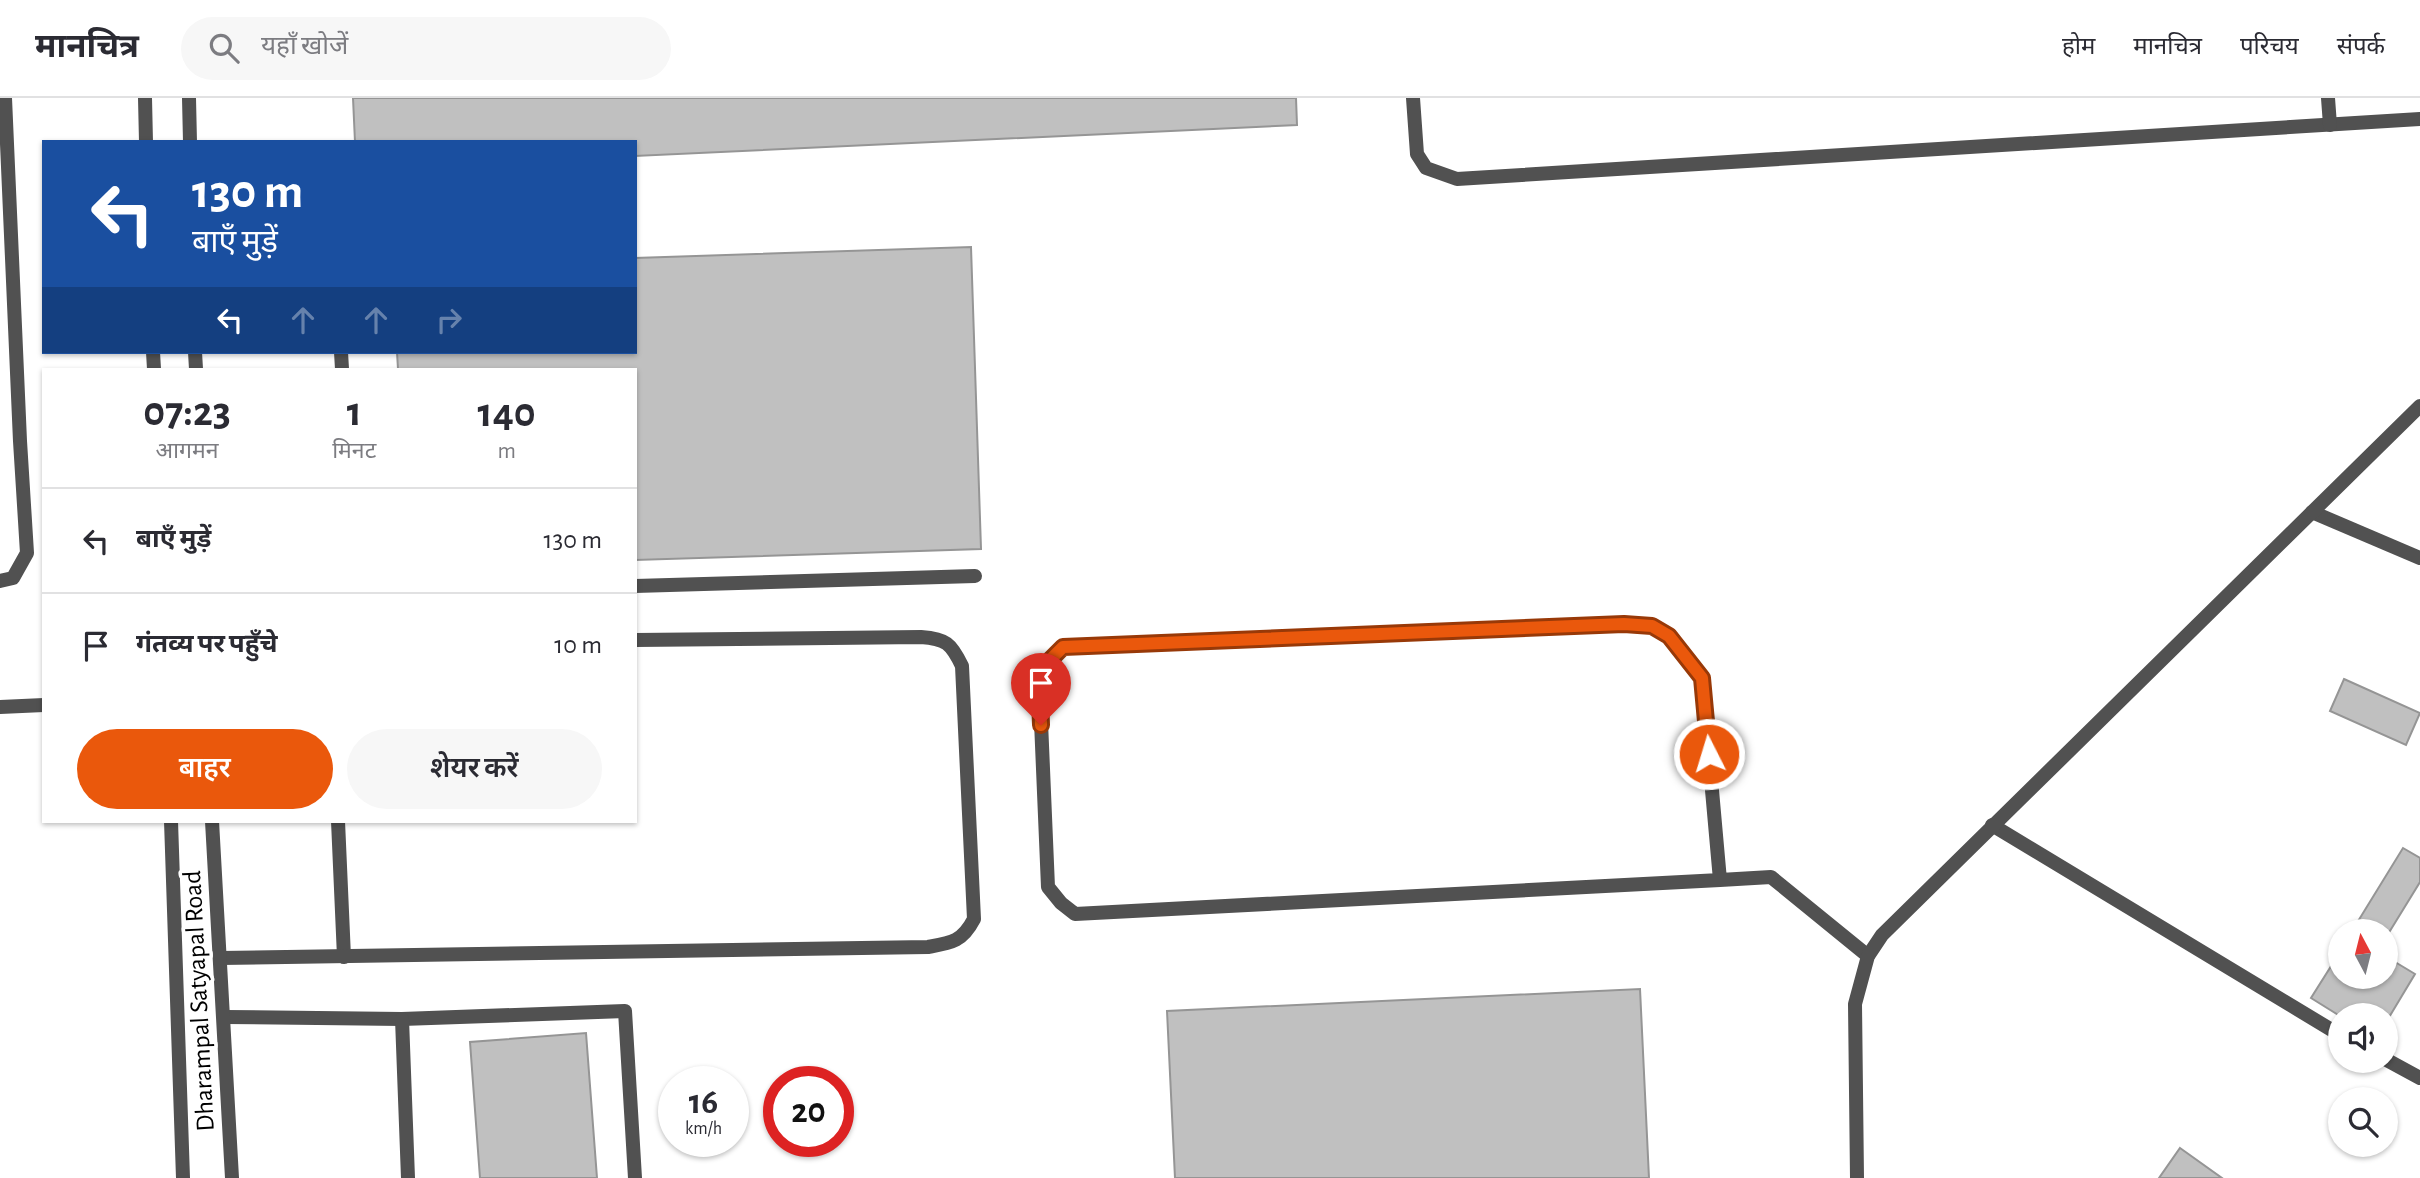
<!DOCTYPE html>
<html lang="hi">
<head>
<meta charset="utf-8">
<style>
  :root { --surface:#fff; --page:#f7f7f7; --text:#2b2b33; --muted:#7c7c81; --line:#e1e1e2; --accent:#ea580c }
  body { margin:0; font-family:"Alegreya Sans","Noto Sans Devanagari",sans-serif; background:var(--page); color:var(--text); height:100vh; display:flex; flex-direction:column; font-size:26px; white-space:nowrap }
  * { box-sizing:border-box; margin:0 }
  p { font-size:23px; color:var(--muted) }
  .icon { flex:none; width:38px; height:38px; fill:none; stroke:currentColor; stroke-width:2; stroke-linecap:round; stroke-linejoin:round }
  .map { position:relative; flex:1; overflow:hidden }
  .panel { position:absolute; left:42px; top:270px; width:595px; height:455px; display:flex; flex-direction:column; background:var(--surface); border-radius:0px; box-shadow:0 2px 5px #0004 }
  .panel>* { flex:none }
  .guide { position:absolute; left:42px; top:42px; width:595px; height:214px; border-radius:0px; box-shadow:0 2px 5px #0004; background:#1a4fa0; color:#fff; overflow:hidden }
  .needle { width:46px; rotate:353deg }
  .buttons { position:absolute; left:2328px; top:821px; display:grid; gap:14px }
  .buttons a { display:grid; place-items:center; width:70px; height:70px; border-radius:50%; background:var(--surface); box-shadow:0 2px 5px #0004; font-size:35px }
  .speed { position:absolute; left:658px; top:968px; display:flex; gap:14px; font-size:35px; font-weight:700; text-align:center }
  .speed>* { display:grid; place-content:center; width:91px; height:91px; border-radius:50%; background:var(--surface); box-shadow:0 2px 5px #0004; line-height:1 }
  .speed small { font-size:18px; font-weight:400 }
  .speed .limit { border:10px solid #d22; background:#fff; color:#111 }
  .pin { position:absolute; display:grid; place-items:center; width:60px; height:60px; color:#fff; margin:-72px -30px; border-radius:50% 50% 50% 0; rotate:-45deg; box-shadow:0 0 7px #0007 }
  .pin .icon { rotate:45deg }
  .me { position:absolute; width:77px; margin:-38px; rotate:355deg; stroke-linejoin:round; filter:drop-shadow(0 0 5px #0008) }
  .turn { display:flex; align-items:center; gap:24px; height:147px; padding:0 35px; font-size:32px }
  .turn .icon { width:91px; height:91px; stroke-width:2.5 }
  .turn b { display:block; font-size:49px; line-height:60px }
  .lanes { display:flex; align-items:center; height:66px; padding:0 35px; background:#0003; justify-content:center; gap:35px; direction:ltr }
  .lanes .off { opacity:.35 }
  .eta { display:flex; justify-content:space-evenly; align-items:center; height:119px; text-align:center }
  .eta b { font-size:42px; font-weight:600; line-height:49px }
  .button { display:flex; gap:14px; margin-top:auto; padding:14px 35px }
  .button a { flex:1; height:80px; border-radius:42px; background:var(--accent); color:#fff; font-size:28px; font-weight:600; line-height:80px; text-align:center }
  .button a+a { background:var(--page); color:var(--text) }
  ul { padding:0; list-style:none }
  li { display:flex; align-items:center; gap:21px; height:105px; padding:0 35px; border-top:2px solid var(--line) }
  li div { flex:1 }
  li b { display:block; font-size:26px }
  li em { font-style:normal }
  header { display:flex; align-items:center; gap:42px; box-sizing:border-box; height:98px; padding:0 35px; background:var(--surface); border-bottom:2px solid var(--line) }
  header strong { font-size:33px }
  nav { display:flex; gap:38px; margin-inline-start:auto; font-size:24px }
  .search { width:490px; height:63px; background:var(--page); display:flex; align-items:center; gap:18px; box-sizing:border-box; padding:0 24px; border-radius:38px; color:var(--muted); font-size:26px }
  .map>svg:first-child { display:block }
  .building { fill:#c0c0c0; stroke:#959595; stroke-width:2 }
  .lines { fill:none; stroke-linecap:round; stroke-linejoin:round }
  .service { stroke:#515151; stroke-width:14 }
  .minor { stroke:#515151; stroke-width:14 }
  .tertiary { stroke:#515151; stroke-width:14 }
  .route-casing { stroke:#983908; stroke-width:18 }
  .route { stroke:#ea580c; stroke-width:12 }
  .labels { text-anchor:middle; stroke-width:7; stroke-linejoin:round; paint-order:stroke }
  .street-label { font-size:26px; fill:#000; stroke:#fff }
</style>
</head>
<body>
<header>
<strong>मानचित्र</strong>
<div class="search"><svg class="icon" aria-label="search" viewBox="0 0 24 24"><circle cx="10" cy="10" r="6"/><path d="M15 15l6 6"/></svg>यहाँ खोजें</div>
<nav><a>होम</a><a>मानचित्र</a><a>परिचय</a><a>संपर्क</a></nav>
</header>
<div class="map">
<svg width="2420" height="1080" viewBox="0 0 2420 1080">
  <rect width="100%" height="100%" fill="#fff"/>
  <g class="building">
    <path d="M353 0H1296L1297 27 635 58V44H355Z"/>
    <path d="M971 149 981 451 635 462V271H398L397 254H635V160Z"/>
    <path d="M2344 581 2420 615 2406 647 2330 613Z"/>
    <path d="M2403 750 2420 760V784L2385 841V833H2352Z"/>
    <path d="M2340 854V878H2385V858L2415 876 2385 926V917L2340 918 2311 900Z"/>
    <path d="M1640 891 1649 1080H1175L1167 913Z"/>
    <path d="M586 935 597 1080H480L470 944Z"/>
    <path d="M2180 1050 2222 1080H2159Z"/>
  </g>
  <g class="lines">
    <g class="service">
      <path d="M1413 0 1417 56 1426 70 1457 81 2420 21"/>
      <path d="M2328 0 2330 27"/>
      <path d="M341 254 342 271"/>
      <path d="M2312 414 2420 460"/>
      <path d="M0 483 13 480 27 455 20 343 5 0"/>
      <path d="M635 488 975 478"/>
      <path d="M338 723 344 859"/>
      <path d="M1720 782 1702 580 1669 538 1652 528 1624 526 1063 549 1044 568 1040 600 1048 789 1061 805 1075 816 1720 782 1771 779 1868 858"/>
      <path d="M221 860 928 849C951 845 962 844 974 821L962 568C951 545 946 541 921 539L635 542"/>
      <path d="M225 919 402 921 625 913 635 1080"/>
      <path d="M402 921 408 1080"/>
    </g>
    <g class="minor">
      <path d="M0 609 44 607"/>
      <path d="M1992 727 2340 937"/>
      <path d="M2385 961 2420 980"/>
    </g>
    <g class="tertiary">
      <path d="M145 0 146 44"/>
      <path d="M189 0 190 44"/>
      <path d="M153 254 154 271"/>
      <path d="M195 254 196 271"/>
      <path d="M171 723 183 1080"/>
      <path d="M212 723 232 1080"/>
      <path d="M1857 1080 1855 906 1868 858 1882 837 2420 308"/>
    </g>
  </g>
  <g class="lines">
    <defs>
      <path id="route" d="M1041 627 1040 600 1044 568 1063 549 1624 526 1652 528 1669 538 1702 580 1709 656"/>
    </defs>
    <use href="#route" class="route-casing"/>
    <use href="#route" class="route"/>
  </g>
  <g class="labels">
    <g class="street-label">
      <text transform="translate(198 903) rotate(-93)" y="9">Dharampal Satyapal Road</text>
    </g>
  </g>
</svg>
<div class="buttons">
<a><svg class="needle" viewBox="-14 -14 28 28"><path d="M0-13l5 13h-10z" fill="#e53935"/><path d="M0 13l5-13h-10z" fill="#7c7c81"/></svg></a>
<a><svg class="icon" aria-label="sound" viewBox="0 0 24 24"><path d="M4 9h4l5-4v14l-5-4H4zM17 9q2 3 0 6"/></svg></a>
<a><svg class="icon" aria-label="search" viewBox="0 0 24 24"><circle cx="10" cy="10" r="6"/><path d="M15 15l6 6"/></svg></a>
</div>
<div class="speed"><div>16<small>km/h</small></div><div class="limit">20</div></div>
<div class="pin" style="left:1041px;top:627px;background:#d93025"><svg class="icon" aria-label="arrive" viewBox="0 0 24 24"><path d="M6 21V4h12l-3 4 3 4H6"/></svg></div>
<svg class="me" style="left:1709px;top:656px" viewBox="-20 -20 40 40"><circle r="17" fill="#ea580c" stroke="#fff" stroke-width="3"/><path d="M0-11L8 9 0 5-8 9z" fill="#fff"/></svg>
<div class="guide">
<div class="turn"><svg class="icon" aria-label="left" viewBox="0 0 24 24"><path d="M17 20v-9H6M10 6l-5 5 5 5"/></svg><div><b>130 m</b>बाएँ मुड़ें</div></div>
<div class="lanes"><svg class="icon" aria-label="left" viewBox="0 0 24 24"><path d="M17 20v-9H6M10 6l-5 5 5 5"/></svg><svg class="icon off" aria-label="ahead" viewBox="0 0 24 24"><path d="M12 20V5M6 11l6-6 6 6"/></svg><svg class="icon off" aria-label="ahead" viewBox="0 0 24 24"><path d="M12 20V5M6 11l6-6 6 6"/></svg><svg class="icon off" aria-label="right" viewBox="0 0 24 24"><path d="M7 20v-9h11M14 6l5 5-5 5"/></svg></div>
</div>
<section class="panel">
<div class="eta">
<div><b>07:23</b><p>आगमन</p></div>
<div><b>1</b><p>मिनट</p></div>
<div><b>140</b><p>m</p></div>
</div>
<ul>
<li><svg class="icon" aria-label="left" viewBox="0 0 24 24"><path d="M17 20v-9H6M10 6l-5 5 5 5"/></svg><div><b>बाएँ मुड़ें</b></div><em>130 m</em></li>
<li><svg class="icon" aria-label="arrive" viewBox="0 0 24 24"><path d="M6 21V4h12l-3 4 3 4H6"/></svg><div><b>गंतव्य पर पहुँचे</b></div><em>10 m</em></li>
</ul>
<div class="button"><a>बाहर</a><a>शेयर करें</a></div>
</section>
</div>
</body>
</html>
